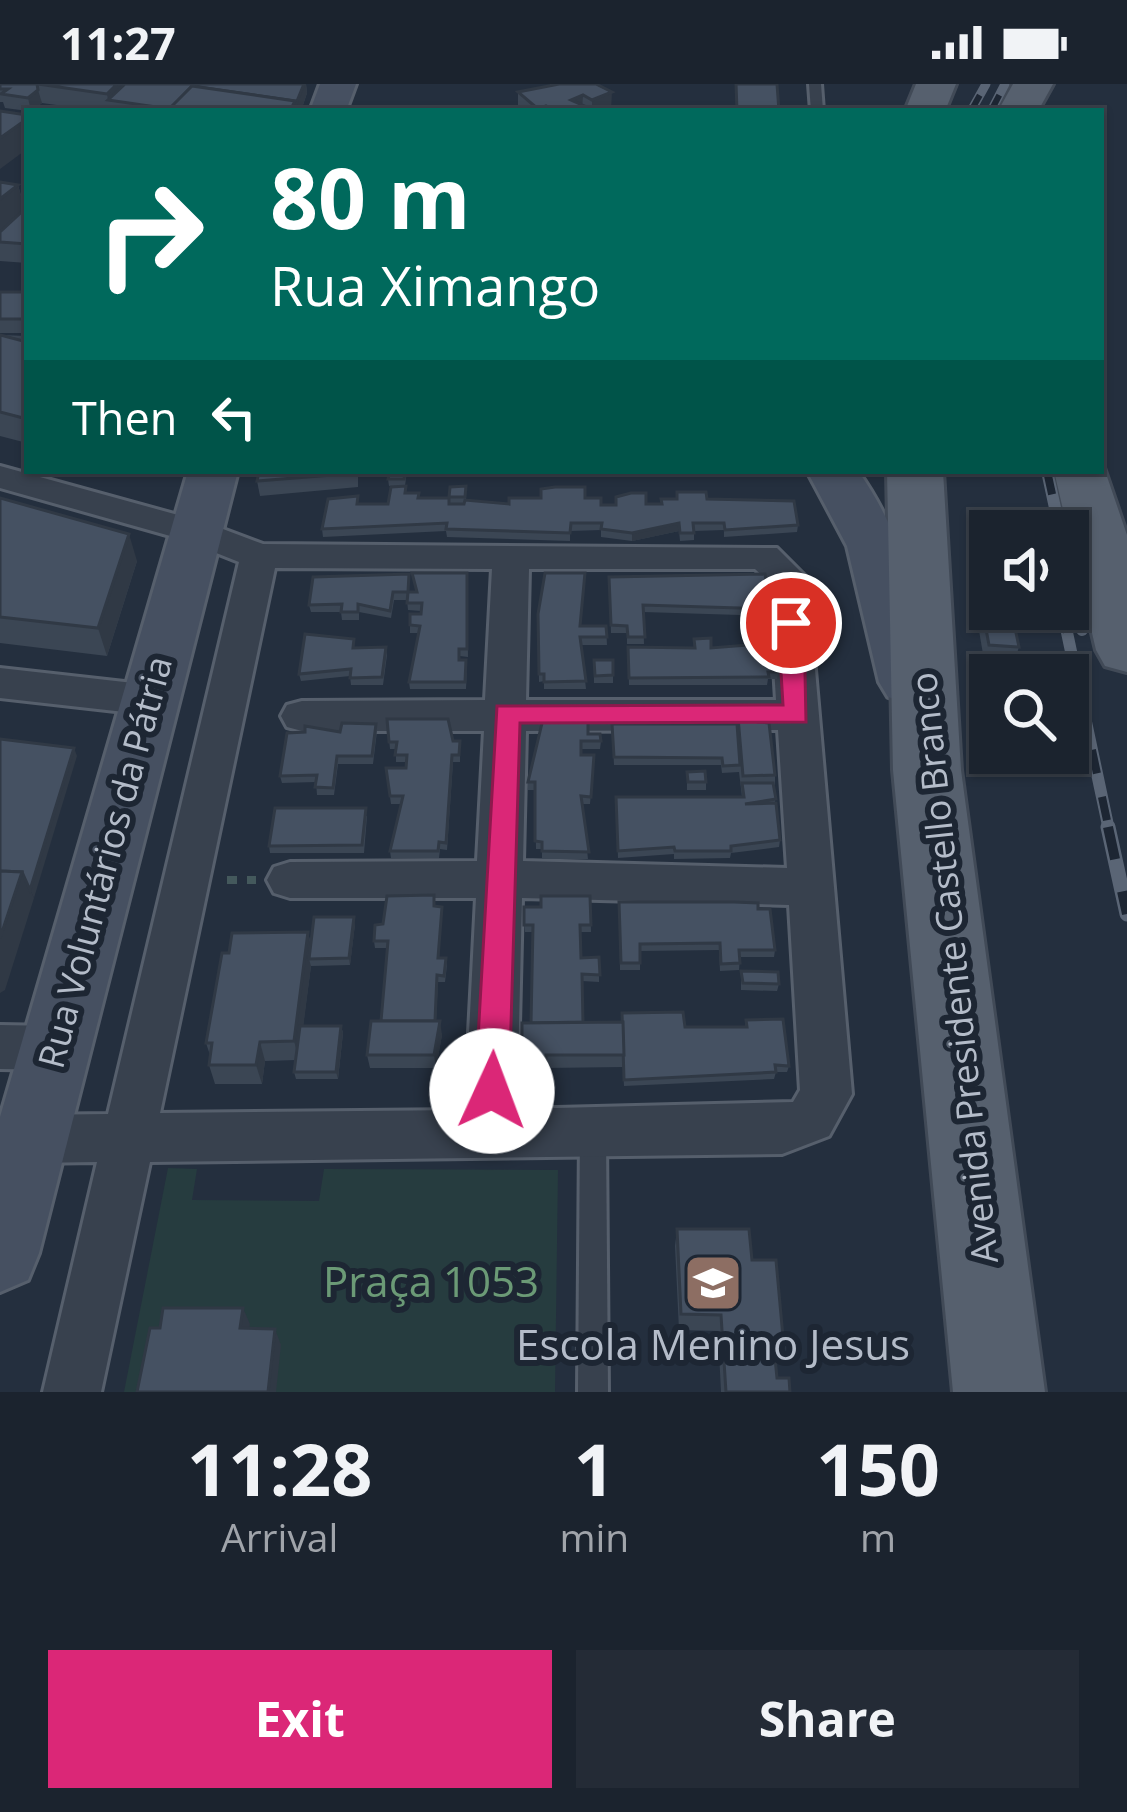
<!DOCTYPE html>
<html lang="en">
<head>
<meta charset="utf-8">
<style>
  :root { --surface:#1b232e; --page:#242b36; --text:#f1f3f6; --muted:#a0a4aa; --line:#39404a; --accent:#db2777 }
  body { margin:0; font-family:"Open Sans",sans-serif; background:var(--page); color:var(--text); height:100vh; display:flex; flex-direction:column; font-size:45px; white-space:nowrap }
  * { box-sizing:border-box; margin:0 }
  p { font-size:39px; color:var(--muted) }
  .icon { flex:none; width:66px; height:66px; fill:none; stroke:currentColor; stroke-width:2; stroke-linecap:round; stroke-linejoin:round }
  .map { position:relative; height:1308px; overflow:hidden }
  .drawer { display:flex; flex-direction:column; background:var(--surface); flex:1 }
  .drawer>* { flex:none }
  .hud { position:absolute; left:24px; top:24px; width:1080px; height:366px; border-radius:0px; box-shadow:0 3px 9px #0004,0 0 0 3px var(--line); background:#00695c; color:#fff; overflow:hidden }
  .fabs { position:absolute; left:969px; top:426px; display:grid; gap:24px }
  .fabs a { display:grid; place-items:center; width:120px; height:120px; border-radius:0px; background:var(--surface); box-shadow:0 3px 9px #0004,0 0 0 3px var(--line); font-size:60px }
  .pin { position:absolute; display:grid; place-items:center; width:102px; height:102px; color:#fff; margin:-51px; border:6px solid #fff; border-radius:50%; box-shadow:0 3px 12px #0007 }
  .me { position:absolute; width:132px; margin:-66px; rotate:2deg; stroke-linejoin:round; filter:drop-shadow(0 0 9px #0008) }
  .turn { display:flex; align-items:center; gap:42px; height:252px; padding:0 48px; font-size:54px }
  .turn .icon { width:156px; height:156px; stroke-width:2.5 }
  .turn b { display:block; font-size:84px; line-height:102px }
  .then { display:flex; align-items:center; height:114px; padding:0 48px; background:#0003; gap:24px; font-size:45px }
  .eta { display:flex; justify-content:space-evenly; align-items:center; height:204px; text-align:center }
  .eta b { font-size:72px; font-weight:700; line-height:84px }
  .button { display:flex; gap:24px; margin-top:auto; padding:24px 48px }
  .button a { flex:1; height:138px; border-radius:0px; background:var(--accent); color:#fff; font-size:48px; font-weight:700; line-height:138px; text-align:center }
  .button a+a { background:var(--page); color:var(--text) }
  .status { display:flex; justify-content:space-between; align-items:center; height:84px; padding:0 60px; background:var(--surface); direction:ltr }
  .status svg { height:33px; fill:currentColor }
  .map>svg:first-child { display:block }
  .green { fill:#263c3f }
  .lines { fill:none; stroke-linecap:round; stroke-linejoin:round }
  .lane-casing { stroke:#565f6c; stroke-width:6 }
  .street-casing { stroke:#565f6c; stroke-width:6 }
  .secondary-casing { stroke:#565f6c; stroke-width:6 }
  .primary-casing { stroke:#414a57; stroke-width:6 }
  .path { stroke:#44595c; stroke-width:8; stroke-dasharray:10 10; stroke-linecap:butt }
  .lane { fill:#38414e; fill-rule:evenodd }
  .street { fill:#38414e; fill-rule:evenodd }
  .secondary { fill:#465061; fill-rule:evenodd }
  .primary { fill:#56606e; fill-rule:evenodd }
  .rail-far2-casing { stroke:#5a6575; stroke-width:9 }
  .rail-far1-casing { stroke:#5a6575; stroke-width:12 }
  .rail-casing { stroke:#5a6575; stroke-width:15 }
  .rail-far2 { stroke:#1d2633; stroke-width:6; stroke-dasharray:18; stroke-linecap:butt }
  .rail-far1 { stroke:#1d2633; stroke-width:8; stroke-dasharray:24; stroke-linecap:butt }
  .rail { stroke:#1d2633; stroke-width:10; stroke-dasharray:33; stroke-linecap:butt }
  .wall { fill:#3b4654 }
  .shaded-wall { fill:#303945 }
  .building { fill:#455162; stroke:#303945; stroke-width:3 }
  .route { fill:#db2777; stroke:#8e194d; stroke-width:3 }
  .labels { text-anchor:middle; stroke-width:12; stroke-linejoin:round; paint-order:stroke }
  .street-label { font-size:36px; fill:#b4bcc9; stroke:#1d2633 }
  .near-park-label { font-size:42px; fill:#6b9a76; stroke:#1d2633 }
  .near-poi-label { font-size:42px; fill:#b4bcc9; stroke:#1d2633 }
</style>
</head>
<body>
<div class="status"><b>11:27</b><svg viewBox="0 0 49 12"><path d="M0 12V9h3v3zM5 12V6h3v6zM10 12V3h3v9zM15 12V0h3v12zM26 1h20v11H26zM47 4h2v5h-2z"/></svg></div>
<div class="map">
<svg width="1127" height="1308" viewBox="0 0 1127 1308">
  <rect width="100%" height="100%" fill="#242f3e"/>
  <path class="green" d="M168 1084 197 1085 192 1116 319 1117 324 1085 558 1086 555 1308H124Z"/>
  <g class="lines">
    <defs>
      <g id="lane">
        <path d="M809 0H821L823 27H811Z"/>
        <path d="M593 1039 602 1042 606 1051 608 1308H578L580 1051 584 1042Z"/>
      </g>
      <g id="street">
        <path d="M0 382 207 439 263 460 777 464 807 494 852 1010 829 1052 782 1070 150 1078 101 1308H43L97 1078 30 1079 12 1072 4 1055 12 1038 30 1031 108 1030 239 478 181 455 0 404ZM275 484 492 485 485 616 302 617 287 621 281 632 287 643 302 647H484L477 777 290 778 274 783 267 796 274 809 290 814H476L465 1026 160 1029ZM529 485H755L769 498 776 616H526ZM778 646 787 784 523 777 526 647ZM522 814 789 821 800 1006 793 1018 517 1025Z"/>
        <path d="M0 584 151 601 166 605 172 616 166 627 151 631 0 614Z"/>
        <path d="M0 941 54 942 72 948 79 964 72 980 54 986 0 985Z"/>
      </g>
      <g id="secondary">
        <path d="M320 0H356L346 27H310Z"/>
        <path d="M188 387H238L39 1169 28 1196 0 1208V1033Z"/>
        <path d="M807 387H858C904 451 919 523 937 598L928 613 908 619 888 613 879 598 847 462Z"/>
      </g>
      <g id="primary">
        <path d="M916 0H956L945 27H905Z"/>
        <path d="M1013 0H1053L1038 27H998Z"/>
        <path d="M1101 375 1127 451V588L1105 582 1096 566 1054 387H1101Z"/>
        <path d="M887 387H943L961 686 1045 1308H953L893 686Z"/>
      </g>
    </defs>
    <use href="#lane" class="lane-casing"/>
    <use href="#street" class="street-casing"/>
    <use href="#secondary" class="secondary-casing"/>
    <use href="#primary" class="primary-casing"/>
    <path class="path" d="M227 796H256"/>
    <use href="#lane" class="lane"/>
    <use href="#street" class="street"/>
    <use href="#secondary" class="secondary"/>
    <use href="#primary" class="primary"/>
    <defs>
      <g id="rail-far2">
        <path d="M971 27 986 0"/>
        <path d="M991 27 1005 0"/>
      </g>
      <g id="rail-far1">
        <path d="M1047 387 1060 447"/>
        <path d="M1068 481 1082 546"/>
        <path d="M1062 525 1109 746"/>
      </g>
      <path id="rail" d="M1108 743 1127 830"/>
    </defs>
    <use href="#rail-far2" class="rail-far2-casing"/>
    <use href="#rail-far1" class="rail-far1-casing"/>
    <use href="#rail" class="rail-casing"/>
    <use href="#rail-far2" class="rail-far2"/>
    <use href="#rail-far1" class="rail-far1"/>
    <use href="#rail" class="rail"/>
  </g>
  <g class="wall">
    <path d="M0 0H306L307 9 301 27H99L42 19 32 27H28L5 24 3 18H0Z"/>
    <path d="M550 0H596L611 27H518V8L550 2Z"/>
    <path d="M0 98 18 101 25 125 27 123V179L0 177V148L10 139 0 147Z"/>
    <rect x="0" y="208" width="27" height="41"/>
    <path d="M0 251 27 252V359L0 352Z"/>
    <path d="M358 387V403L260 412 257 397Z"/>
    <path d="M407 387 405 402H389L388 395Z"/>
    <path d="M466 402V416L509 420 585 414 601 421 662 420 707 415 798 441 797 448 724 453V446L694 447V456L680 457 679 447 632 457 601 453V446L570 447V457L447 453 446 447 323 453 322 445 359 420H388L406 409 420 414H449Z"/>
    <path d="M0 414 137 477 107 572 0 559Z"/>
    <path d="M412 489H467L468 573 460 572V576L467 583 466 605H410L409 598 419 549H410V541L421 530V527L408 526 407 516H394L391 534 359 528V536H342L341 528H311L309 521 409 490V508H416Z"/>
    <path d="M609 493 770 525 769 532 643 528 644 560H627V549H611Z"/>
    <path d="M978 502 1019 563 1014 578 984 576 974 517Z"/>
    <path d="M538 530 580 542H606L607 561H581L586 605H544V597L539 598Z"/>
    <path d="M694 555 711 564 778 588 777 595H768L767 601H629L628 563 694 564Z"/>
    <path d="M386 563 387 571 383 601H351L350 592 301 597 299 590 355 564Z"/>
    <rect x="594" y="576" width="19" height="23"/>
    <path d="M738 633 775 691V719L780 756 779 763 731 769 730 774 674 775V770L618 774 616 713H742L739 688 722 689 721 681H614L612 640H737Z"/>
    <path d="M387 635 453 657H460V678H453L447 766 440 765 439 774H391L390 767 401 720H391L386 684H406L407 678H396V665H390Z"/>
    <path d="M376 640 377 647 373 680H338L334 711H317L316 698 282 699 280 692 340 648Z"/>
    <path d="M588 650 601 657 600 665H581V671H594L590 720H582L588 775H542V765H536L535 706H528V698Z"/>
    <path d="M687 688 706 698V706H687Z"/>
    <path d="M367 732 364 769H270L269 762Z"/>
    <path d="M590 812 591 848H580L581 874 599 873V898L582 897 583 938 685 943H745L746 936 789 982 787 988H776L774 995 624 1002 623 983 546 984V1002H522V939H531L532 848H525L524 823H541Z"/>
    <path d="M619 818 758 825 775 866 774 873H740L739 886 720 887 719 866 640 867V886H620Z"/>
    <path d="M435 822 442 823 439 874H446L447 881 445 898H438L436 937 442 951 436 984H370L367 971 381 937 388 864H375L374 857 383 840Z"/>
    <path d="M355 840 350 881 311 882 303 942H341L343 949 338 995H296L294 988 296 976 265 977 262 1000H215L209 981 210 971 206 959 229 869 308 848 311 861Z"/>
    <path d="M741 887 779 900 777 907 741 906Z"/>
    <path d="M677 1145 752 1176 784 1264 779 1279H776L777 1294 790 1308H721L718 1247 679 1246 675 1162Z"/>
  </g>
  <g class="shaded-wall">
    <path d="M117 0H142L108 16 107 10Z"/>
    <path d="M304 0H306L307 9 301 27H296L295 22Z"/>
    <path d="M38 6 42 19 31 27 28 14Z"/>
    <path d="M612 8 611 27H592V16Z"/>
    <path d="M583 11 582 27H567L571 16Z"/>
    <path d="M27 35V65L0 85V54Z"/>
    <path d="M18 101 25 127 0 147V115Z"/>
    <path d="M679 439V447L632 457V449Z"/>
    <path d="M129 450 137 477 107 572 98 544Z"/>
    <path d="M74 664 77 672 34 814 30 806Z"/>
    <path d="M22 788 34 814 5 906 0 909V854Z"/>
    <path d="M354 833 355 840 350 881 349 874Z"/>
    <path d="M308 848 312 868 309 875 311 882 299 976 294 957Z"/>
    <path d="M440 937 442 951 436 984 434 971Z"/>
    <path d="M341 942 343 949 338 995 336 988Z"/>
    <path d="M260 958 265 977 262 1000 256 981Z"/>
    <path d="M243 1224 250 1240 247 1260 240 1244Z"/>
    <path d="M275 1245 281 1261 276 1308H268Z"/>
  </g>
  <g class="building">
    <path d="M0 0H37L38 6 28 14 1 10 8 5H0Z"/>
    <path d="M38 0H117L107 10Z"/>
    <path d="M125 0H304L295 22V17L192 2 170 25 108 16Z"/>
    <path d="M559 0H596L612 8 592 16 583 11 571 16 582 21 567 27H555L546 22 538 25 518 8Z"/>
    <path d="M736 0H777L779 27H737Z"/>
    <path d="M192 2 295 17 290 27H167Z"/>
    <path d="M0 27 27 31V35L0 54Z"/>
    <path d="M0 98 18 101 0 115Z"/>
    <path d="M27 123V160L0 158V148Z"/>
    <rect x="0" y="208" width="27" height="27"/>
    <path d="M0 251 27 258V335L0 328Z"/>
    <path d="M259 387H357L356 389 257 397Z"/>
    <path d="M390 387H405L404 395H388Z"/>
    <path d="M406 402 405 409H419L418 414H449V420H464L465 416 509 420V414H541V405L555 403H585V414H601V421H616V413L631 409H646V420H662L661 415H677V408H706L707 415 794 417 798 441 725 446 724 439H693L694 449H680L679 439 632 449 601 445 602 439H571L570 449 446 445 447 439 322 445 328 415 358 412 357 420H388L391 403Z"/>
    <path d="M466 402 465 413H449L450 403Z"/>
    <path d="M0 414 129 450 98 544 0 533Z"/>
    <path d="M412 489H467V565H459V576H466L465 598H409L420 542 410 541V530H421L422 519H407L408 508H393L390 527 358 520V528H341L342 520 309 521 313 493 409 490 408 508H417Z"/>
    <path d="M545 489H585L580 542H606L607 553H580L586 597 544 598V590H539L538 530Z"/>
    <path d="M765 490 770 525 643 521 645 553H628L627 542 611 541 609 493Z"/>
    <path d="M978 502 990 503V525H1011L1019 563 989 561Z"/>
    <path d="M305 550 354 555 353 564 386 563 382 593 350 594 351 585 299 590Z"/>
    <path d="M711 554V564L774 559 778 588H768L769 593 629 594 628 563 695 564 694 555Z"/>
    <path d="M594 576H613V591L595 592Z"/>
    <path d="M738 633H757L758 638 769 639 775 691 743 692Z"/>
    <path d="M387 635H448L453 657H460L459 671H452L446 759 439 758 438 767H390L403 712H390L386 684H406L407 671H395L397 658H389Z"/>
    <path d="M543 635H588V650H600L601 657H581V671H594L591 713 581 712 589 768 542 767V758L535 757V698H528Z"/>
    <path d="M342 639 376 640 372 672H337L333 704 315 703 317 691 280 692 287 649 305 648V642L340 648Z"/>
    <path d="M612 640H737L740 681 723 682 722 674 614 673Z"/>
    <path d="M0 655 74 664 30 806 22 788 0 787Z"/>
    <path d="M705 687 706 698H688L687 688Z"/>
    <path d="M742 699H773L776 715 745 720 776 719 780 756 731 762V767H675L674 763 618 767 616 713H744Z"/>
    <path d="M275 724H366L362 761 269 762Z"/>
    <path d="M0 787 22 788 0 854Z"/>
    <path d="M434 811V822L442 823 438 874H446L444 892 437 891 435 937H381L388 857H374L375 841 383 840 387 812Z"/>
    <path d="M541 812H590L591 841H580L581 874 599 873 600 891 582 890 583 938 531 939 533 841H524V823H541Z"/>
    <path d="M619 818H734L758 819V825H770L775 866H739L740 879 721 880 720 859 640 860V879H621Z"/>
    <path d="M314 833H354L349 874 309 875Z"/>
    <path d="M308 848 294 957 260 958 256 981H209L212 959H206L222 869H229L232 849Z"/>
    <path d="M741 887 778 888 779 900 743 899Z"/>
    <path d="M683 928 685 943H747L746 936 783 935 789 982 775 981 776 988 624 996 622 929Z"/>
    <path d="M371 937H440L434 971H367Z"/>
    <path d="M623 938 624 971H546L545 989H522V939Z"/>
    <path d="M300 942H341L336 988H294Z"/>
    <path d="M677 1145H749L752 1176H776L784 1264H774L777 1294H789L790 1308H726L721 1231 681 1230Z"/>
    <path d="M163 1224H243L240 1244 275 1245 268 1308H137L150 1244H160Z"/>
  </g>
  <path class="route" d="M791 531 804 539 806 638 520 639 509 1007 504 1018 492 1022 480 1018 475 1007 497 622 783 621 778 539Z"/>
  <defs>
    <symbol id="school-square" viewBox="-11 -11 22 22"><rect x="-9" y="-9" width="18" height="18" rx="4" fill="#8d6e63" stroke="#1d2633"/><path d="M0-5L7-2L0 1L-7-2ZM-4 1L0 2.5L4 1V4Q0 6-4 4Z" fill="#fff"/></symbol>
  </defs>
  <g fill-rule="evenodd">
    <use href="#school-square" x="680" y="1166" width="66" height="66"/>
  </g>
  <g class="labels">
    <g class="street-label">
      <text transform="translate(105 778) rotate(-75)" y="13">Rua Voluntários da Pátria</text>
      <text transform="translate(954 884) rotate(-96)" y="13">Avenida Presidente Castello Branco</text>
    </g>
    <g class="near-park-label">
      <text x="431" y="1213">Praça 1053</text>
    </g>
    <g class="near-poi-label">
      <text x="713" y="1276">Escola Menino Jesus</text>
    </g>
  </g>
</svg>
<div class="fabs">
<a><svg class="icon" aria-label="sound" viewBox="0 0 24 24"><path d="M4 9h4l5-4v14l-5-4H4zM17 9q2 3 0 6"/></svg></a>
<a><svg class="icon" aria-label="search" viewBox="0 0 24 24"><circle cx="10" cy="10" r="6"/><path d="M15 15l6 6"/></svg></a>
</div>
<div class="pin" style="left:791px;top:539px;background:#d93025"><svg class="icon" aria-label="arrive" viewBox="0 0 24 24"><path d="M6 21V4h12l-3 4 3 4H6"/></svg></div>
<svg class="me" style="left:492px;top:1007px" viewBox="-20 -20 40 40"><circle r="19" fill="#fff"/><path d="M0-13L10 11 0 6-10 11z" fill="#db2777"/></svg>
<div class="hud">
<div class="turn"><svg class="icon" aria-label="right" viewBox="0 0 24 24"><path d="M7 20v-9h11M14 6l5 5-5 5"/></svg><div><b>80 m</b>Rua Ximango</div></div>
<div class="then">Then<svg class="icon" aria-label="left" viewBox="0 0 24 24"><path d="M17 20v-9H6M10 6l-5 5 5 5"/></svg></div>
</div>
</div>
<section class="drawer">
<div class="eta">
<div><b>11:28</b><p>Arrival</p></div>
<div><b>1</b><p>min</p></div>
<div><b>150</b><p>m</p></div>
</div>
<div class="button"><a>Exit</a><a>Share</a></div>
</section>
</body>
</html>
